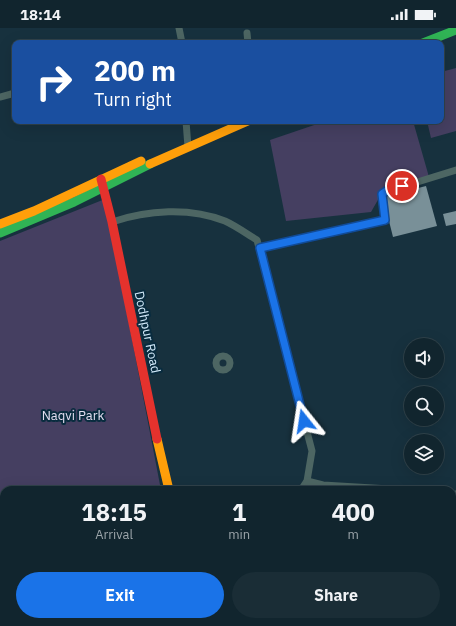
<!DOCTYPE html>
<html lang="en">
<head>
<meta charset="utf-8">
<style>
  :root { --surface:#11252e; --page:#1a2d36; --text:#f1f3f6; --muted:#9ca5aa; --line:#30424a; --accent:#1a73e8 }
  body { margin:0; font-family:"IBM Plex Sans",sans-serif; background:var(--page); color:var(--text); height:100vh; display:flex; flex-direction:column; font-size:15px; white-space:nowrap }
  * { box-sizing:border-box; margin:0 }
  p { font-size:13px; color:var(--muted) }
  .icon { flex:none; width:22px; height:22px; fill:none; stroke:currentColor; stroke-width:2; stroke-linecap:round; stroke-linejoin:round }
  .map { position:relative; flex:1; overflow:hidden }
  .sheet { position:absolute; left:0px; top:458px; width:456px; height:140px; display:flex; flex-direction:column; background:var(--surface); border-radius:12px 12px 0 0; box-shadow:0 4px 16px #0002,0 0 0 1px var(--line) }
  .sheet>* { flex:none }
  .banner { position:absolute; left:12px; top:12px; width:432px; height:84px; border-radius:8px; box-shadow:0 4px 16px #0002,0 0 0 1px var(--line); background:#1a4fa0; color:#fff; overflow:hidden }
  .buttons { position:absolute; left:404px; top:310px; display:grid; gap:8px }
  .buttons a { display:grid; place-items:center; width:40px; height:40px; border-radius:50%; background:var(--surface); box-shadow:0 4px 16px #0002,0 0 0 1px var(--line); font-size:20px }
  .pin { position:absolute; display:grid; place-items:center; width:34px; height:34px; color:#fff; margin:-17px; border:2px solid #fff; border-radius:50%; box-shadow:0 1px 4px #0007 }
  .me { position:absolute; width:44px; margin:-22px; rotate:345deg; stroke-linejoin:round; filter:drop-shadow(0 0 3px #0008) }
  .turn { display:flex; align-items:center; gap:14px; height:84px; padding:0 16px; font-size:18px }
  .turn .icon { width:52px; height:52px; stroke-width:2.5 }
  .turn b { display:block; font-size:28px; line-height:34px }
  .eta { display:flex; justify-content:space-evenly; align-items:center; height:68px; text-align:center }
  .eta b { font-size:24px; font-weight:800; line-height:28px }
  .action { display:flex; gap:8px; margin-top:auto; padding:8px 16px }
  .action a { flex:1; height:46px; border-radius:24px; background:var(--accent); color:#fff; font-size:16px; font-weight:800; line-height:46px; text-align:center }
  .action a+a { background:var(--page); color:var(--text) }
  .status { display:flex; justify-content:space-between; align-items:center; height:28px; padding:0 20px; background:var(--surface); direction:ltr }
  .status svg { height:11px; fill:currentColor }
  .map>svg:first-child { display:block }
  .green { fill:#453f61 }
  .building { fill:#799098 }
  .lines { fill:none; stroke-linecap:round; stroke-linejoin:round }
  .street { stroke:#4d6663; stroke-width:7 }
  .fast { stroke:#30b455; stroke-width:9 }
  .slow { stroke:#ff9f0a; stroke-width:9 }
  .jam { stroke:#e5322d; stroke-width:9 }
  .route-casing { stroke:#114b97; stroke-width:10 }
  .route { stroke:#1a73e8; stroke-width:7 }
  .labels { text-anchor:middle; stroke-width:4; stroke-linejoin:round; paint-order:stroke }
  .street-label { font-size:13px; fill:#d3eafa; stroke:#092c3f }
  .park-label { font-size:13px; fill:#e2ddf0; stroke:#092c3f }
</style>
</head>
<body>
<div class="status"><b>18:14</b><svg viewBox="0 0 49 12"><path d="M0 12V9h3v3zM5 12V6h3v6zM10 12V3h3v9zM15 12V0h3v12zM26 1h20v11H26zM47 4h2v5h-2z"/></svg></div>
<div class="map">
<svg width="456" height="598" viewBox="0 0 456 598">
  <rect width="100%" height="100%" fill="#17313e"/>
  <g class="green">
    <path d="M456 40V103L431 110 427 93H441V44Z"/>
    <path d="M326 93H413L429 149 383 163 371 184 286 193 270 112Z"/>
    <path d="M105 171 161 462H4V569H0V213Z"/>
    <path d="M202 594H236L234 598H204Z"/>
  </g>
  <g class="building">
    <path d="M426 158 437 198 393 209 383 169Z"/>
    <path d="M456 183V196L446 198 443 186Z"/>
  </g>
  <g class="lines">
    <g class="street">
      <path d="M179 0 182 15"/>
      <path d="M247 5 248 15"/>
      <path d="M0 69 15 65"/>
      <path d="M186 93 188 119"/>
      <path d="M112 194C147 182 190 179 225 193 236 198 247 206 257 212L312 423 307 453 301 462"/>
      <path d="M260 220 385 192 381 169 385 164 456 142"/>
      <circle cx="223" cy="335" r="7"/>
      <path d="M307 453 323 457 406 462"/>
      <path d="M452 468 456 466"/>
      <path d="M102 594 103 598"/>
    </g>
    <g class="fast">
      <path d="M423 15 456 2"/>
      <path d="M0 205 74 174 150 136"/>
      <path d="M0 583 4 584"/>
      <path d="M197 594 199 598"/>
    </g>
    <g class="slow">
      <path d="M150 136 248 93"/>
      <path d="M0 196 34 183 141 133"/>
      <path d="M157 411 169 462"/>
      <path d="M0 576H4"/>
      <path d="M279 594 294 598"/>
      <path d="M240 598 241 594"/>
    </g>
    <g class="jam">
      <path d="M101 151 112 194 157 411"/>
      <path d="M128 594 178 598"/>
    </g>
  </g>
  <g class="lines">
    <defs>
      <path id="route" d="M304 393 260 220 385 192 382 166 388 162 402 158"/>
    </defs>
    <use href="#route" class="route-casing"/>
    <use href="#route" class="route"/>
  </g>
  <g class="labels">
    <g class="street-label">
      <text transform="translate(148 304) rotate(78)" y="5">Dodhpur Road</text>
    </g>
    <g class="park-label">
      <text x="73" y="392">Naqvi Park</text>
    </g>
  </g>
</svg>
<div class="buttons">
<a><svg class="icon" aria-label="sound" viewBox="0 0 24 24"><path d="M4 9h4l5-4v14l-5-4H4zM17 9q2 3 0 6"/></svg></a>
<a><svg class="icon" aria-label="search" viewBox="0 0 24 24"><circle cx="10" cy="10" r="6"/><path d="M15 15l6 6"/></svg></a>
<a><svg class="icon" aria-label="layers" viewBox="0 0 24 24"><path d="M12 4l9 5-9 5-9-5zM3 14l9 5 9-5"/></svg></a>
</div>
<div class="pin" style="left:402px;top:158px;background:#d93025"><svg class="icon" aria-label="arrive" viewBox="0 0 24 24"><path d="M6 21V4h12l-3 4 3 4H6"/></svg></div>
<svg class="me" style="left:304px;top:393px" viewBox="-20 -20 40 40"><path d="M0-17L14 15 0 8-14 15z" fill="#1a73e8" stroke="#fff" stroke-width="4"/></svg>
<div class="banner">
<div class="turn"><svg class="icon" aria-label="right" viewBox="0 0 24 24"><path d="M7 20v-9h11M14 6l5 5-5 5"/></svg><div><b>200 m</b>Turn right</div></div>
</div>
<section class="sheet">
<div class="eta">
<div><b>18:15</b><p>Arrival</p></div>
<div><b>1</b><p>min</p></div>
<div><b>400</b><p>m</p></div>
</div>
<div class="action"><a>Exit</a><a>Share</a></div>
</section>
</div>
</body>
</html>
